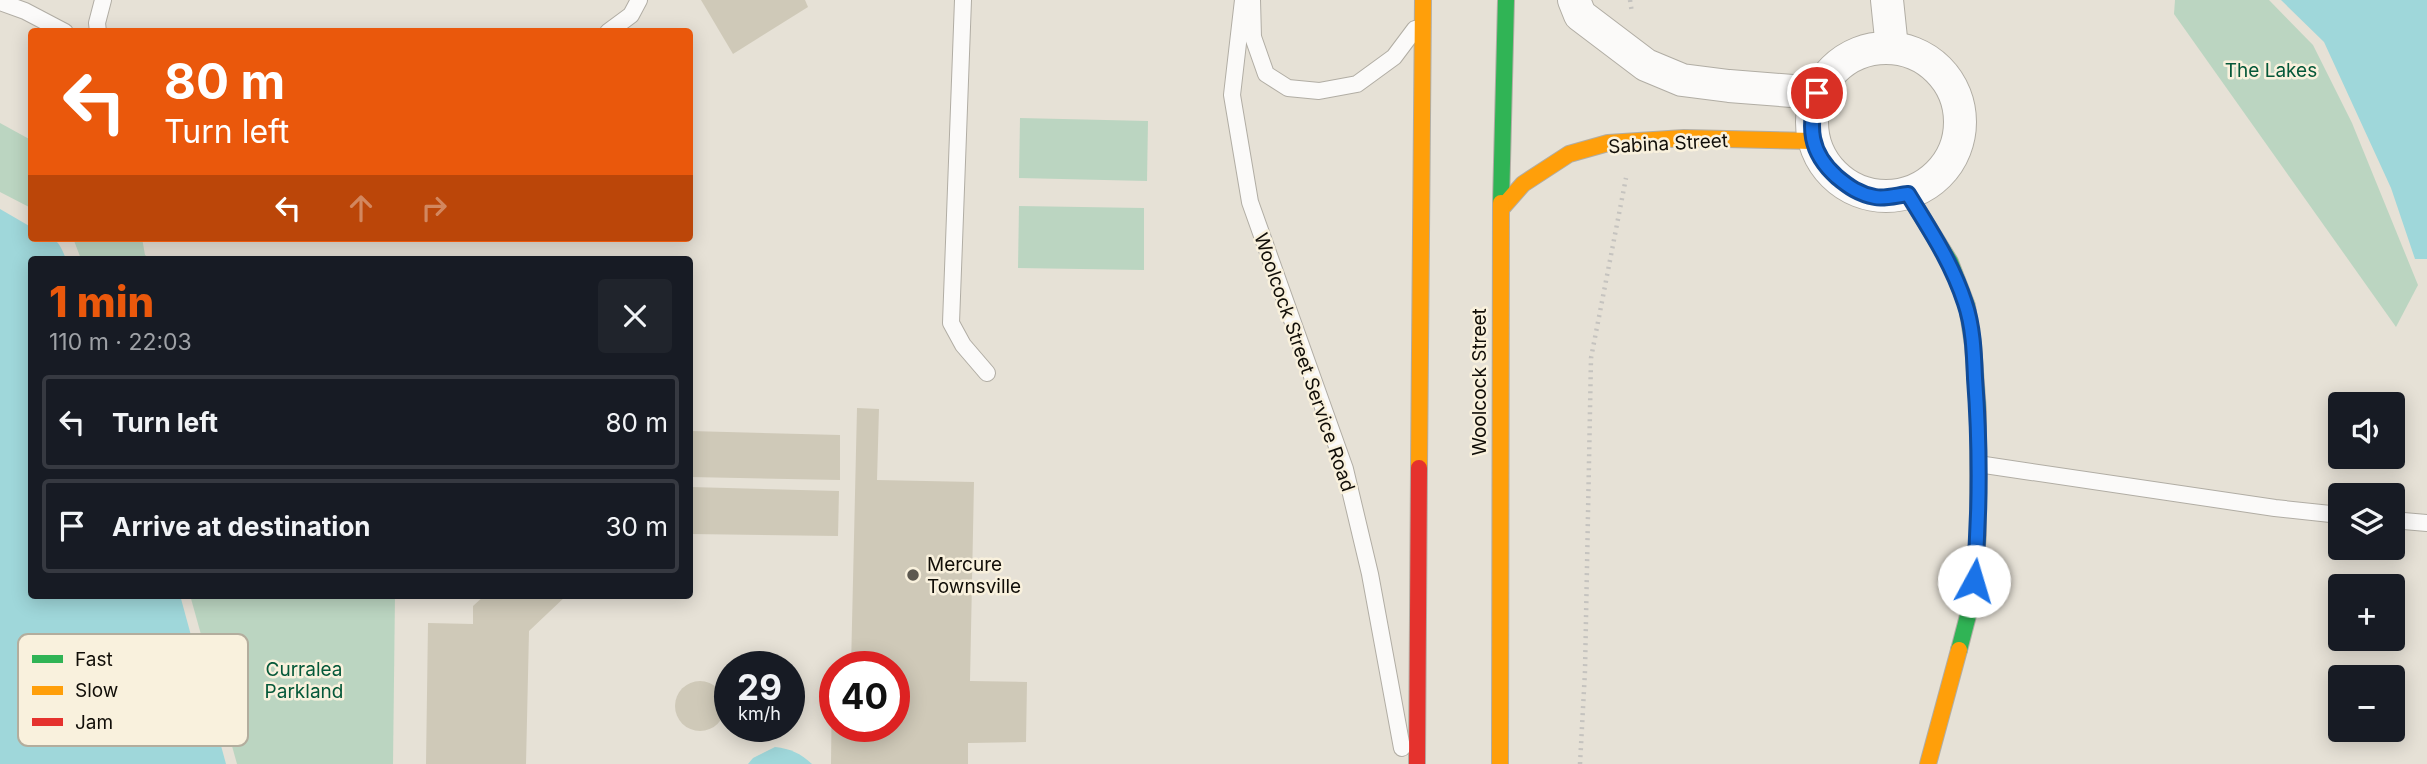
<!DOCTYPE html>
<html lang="en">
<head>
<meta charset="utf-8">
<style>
  :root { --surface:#171b24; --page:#20242c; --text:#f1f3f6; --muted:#9ea1a6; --line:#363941; --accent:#ea580c }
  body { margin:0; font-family:Inter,sans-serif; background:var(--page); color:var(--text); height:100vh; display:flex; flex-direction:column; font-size:26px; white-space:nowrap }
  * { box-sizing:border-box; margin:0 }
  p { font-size:23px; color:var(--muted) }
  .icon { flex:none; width:38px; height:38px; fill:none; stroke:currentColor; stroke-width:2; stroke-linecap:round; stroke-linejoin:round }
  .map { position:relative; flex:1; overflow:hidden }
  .sheet { position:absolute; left:28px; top:256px; width:665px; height:343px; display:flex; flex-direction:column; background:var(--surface); border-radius:7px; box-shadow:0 4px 18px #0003 }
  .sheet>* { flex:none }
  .guide { position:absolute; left:28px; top:28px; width:665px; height:214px; border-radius:7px; box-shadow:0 4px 18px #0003; background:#ea580c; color:#fff; overflow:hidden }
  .controls { position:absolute; left:2328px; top:392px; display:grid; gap:14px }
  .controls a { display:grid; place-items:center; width:77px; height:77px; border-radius:7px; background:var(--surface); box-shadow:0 4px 18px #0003; font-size:35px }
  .speed { position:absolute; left:714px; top:651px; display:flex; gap:14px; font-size:35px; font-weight:700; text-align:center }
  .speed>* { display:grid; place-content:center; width:91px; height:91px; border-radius:50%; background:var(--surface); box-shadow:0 4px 18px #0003; line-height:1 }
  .speed small { font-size:18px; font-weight:400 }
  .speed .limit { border:10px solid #d22; background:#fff; color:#111 }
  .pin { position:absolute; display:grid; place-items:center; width:60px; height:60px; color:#fff; margin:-30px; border:4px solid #fff; border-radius:50%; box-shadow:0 2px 7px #0007 }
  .me { position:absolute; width:77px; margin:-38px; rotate:6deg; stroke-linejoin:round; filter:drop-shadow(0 0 5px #0008) }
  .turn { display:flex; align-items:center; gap:24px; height:147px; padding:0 21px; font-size:32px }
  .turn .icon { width:91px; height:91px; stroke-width:2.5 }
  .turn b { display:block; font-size:49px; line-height:60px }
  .lanes { display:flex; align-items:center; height:66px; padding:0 21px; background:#0003; justify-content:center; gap:35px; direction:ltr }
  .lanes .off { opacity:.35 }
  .round { display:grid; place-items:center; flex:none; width:74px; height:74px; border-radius:7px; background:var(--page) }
  .head { display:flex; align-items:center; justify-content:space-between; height:119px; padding:0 21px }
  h1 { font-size:42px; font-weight:800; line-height:52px; color:var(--accent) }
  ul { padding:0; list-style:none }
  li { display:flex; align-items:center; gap:21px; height:94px; margin:0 14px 10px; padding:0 7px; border:4px solid var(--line); border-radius:7px }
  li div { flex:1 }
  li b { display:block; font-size:26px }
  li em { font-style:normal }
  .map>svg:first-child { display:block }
  .green { fill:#bbd5c1 }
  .water { fill:#9fd7da }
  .building { fill:#cfc9b8 }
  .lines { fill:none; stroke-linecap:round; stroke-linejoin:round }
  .lane-casing { stroke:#b1ada4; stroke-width:18 }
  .street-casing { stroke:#b1ada4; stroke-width:34 }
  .fast-casing { stroke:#b1ada4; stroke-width:18 }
  .slow-casing { stroke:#b1ada4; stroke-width:18 }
  .jam-casing { stroke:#b1ada4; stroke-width:18 }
  .path { stroke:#c5c3bf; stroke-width:4.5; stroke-dasharray:2 5; stroke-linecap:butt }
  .lane { stroke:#fbfaf9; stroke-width:16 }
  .street { stroke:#fbfaf9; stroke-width:32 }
  .fast { stroke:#30b455; stroke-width:16 }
  .slow { stroke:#ff9f0a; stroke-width:16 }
  .jam { stroke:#e5322d; stroke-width:16 }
  .route-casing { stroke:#114b97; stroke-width:18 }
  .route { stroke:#1a73e8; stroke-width:12 }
  .poi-dot { fill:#5c5850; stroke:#f9f1dd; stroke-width:2.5 }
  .labels { text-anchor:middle; stroke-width:5; stroke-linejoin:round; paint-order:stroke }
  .park-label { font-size:19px; fill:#055839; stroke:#f9f1dd }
  .street-label { font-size:19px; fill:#110e08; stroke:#f9f1dd }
  .poi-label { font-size:19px; fill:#110e08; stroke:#f9f1dd; text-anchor:start }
  .key { fill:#f9f1dd; stroke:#b3ad9d; stroke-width:2 }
  .key-label { font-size:19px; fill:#110e08 }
</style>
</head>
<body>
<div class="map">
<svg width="2427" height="764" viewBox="0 0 2427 764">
  <rect width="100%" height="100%" fill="#e6e1d6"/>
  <g class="green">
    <path d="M2175 0H2269L2313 45 2352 123 2418 285 2396 327 2174 14Z"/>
    <path d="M1020 118 1148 121 1147 181 1019 178Z"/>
    <path d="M0 123 31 140V208L0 192Z"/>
    <path d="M1019 206 1144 208V270L1018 268Z"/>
    <path d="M73 238H142L145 255 150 259H81Z"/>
    <path d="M190 595H395L393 764H237Z"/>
  </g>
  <g class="water">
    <path d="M2281 0H2427V259H2415L2391 188 2324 42Z"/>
    <path d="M0 209 31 227 32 238C55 238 57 236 66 259H32V595H180L226 764H0Z"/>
    <path d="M775 747C791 749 800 753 812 764H748L753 758Z"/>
  </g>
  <g class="building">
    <path d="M701 0H805L808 7 733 54Z"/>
    <path d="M857 408 879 409 877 480 974 482 970 681 1027 682 1026 742 968 743V764H831L832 679 835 678V726H894V667H851Z"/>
    <path d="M690 431 840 435V480L690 477Z"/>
    <path d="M690 487 839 491 838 536 690 534Z"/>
    <path d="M485 595H567L529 631 526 764H426L428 623 473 624V606Z"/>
    <circle cx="700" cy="706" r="25"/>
  </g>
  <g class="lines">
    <defs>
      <g id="lane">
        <path d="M963 0 951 323 963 345 987 373"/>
        <path d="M1243 0 1232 95 1250 202 1345 469 1370 574 1402 748"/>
        <path d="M1252 0 1253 37 1266 74 1288 88 1319 91 1357 84 1394 57 1415 29"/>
        <path d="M0 2 25 11 65 32"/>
        <path d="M98 32 97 23 103 0"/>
        <path d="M608 32 631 15 639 0"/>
        <path d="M1978 464 2275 508 2340 515"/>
        <path d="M2392 520 2427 523"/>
      </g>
      <g id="street">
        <path d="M1574 0 1580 15 1646 65 1682 80 1729 86 1817 93"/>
        <path d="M1887 0 1892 48"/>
        <circle cx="1886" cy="122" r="74"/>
      </g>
      <g id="fast">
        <path d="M1908 194 1950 262 1967 306 1973 345 1978 412V535L1971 604 1959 650"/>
        <path d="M1501 203 1506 0"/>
      </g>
      <g id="slow">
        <path d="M1501 209 1523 184 1569 154 1608 143 1684 138 1813 141"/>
        <path d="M1419 468 1423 0"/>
        <path d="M1500 764 1501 203"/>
        <path d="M1928 764 1959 650"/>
      </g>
      <path id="jam" d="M1417 764 1419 468"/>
    </defs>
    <use href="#lane" class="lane-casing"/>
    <use href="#street" class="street-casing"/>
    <use href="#fast" class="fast-casing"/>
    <use href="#slow" class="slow-casing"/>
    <use href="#jam" class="jam-casing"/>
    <g class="path">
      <path d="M1630 0 1632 13"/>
      <path d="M1580 764 1585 671 1591 358 1626 178"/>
    </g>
    <use href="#lane" class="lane"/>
    <use href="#street" class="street"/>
    <use href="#fast" class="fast"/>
    <use href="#slow" class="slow"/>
    <use href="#jam" class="jam"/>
  </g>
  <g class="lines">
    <defs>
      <path id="route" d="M1817 93C1808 127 1809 152 1837 177 1849 187 1859 194 1875 197 1885 199 1898 195 1908 194 1930 230 1952 263 1965 303 1973 326 1974 353 1975 378 1980 445 1980 514 1974 581"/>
    </defs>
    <use href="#route" class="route-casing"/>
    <use href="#route" class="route"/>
  </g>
  <circle class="poi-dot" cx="913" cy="575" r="7"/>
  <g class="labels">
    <g class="park-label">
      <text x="2271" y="77">The Lakes</text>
      <text x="304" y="676">Curralea<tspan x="304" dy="22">Parkland</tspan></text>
    </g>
    <g class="street-label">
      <text transform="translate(1668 143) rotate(-3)" y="7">Sabina Street</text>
      <text transform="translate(1305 362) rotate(71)" y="7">Woolcock Street Service Road</text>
      <text transform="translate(1479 382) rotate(-90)" y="7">Woolcock Street</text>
    </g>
    <g class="poi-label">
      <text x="927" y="571">Mercure<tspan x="927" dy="22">Townsville</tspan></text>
    </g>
  </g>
  <rect x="18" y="634" width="230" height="112" rx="10" class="key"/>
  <rect x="32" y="655" width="31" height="8" fill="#30b455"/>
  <rect x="32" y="686" width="31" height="9" fill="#ff9f0a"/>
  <rect x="32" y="718" width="31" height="8" fill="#e5322d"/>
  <g class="key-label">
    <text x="75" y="666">Fast</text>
    <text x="75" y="697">Slow</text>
    <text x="75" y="729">Jam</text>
  </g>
</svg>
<div class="controls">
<a><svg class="icon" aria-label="sound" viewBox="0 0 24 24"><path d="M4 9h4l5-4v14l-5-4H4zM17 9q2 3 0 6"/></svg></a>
<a><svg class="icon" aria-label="layers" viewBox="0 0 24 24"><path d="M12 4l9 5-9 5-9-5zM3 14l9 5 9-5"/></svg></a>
<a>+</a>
<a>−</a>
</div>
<div class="speed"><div>29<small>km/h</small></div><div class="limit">40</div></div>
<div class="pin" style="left:1817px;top:93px;background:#d93025"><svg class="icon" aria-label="arrive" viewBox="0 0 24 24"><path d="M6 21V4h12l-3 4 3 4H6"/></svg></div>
<svg class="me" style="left:1974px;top:581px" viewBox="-20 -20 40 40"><circle r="19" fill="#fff"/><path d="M0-13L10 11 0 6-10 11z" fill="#1a73e8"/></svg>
<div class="guide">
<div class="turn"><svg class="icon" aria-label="left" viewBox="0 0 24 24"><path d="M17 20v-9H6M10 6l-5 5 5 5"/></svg><div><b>80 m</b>Turn left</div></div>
<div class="lanes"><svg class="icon" aria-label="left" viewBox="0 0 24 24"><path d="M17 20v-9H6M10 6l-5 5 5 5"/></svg><svg class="icon off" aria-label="ahead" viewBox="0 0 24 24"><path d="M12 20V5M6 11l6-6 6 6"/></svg><svg class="icon off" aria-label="right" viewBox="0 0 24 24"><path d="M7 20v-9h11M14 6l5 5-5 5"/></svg></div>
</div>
<section class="sheet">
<div class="head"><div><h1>1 min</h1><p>110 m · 22:03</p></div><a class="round"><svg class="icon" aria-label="close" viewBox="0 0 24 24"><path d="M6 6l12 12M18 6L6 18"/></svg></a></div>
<ul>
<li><svg class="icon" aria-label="left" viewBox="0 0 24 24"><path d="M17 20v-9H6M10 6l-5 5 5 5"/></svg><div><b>Turn left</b></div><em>80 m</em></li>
<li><svg class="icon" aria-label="arrive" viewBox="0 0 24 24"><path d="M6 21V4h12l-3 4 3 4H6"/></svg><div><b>Arrive at destination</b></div><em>30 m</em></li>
</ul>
</section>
</div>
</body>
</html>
